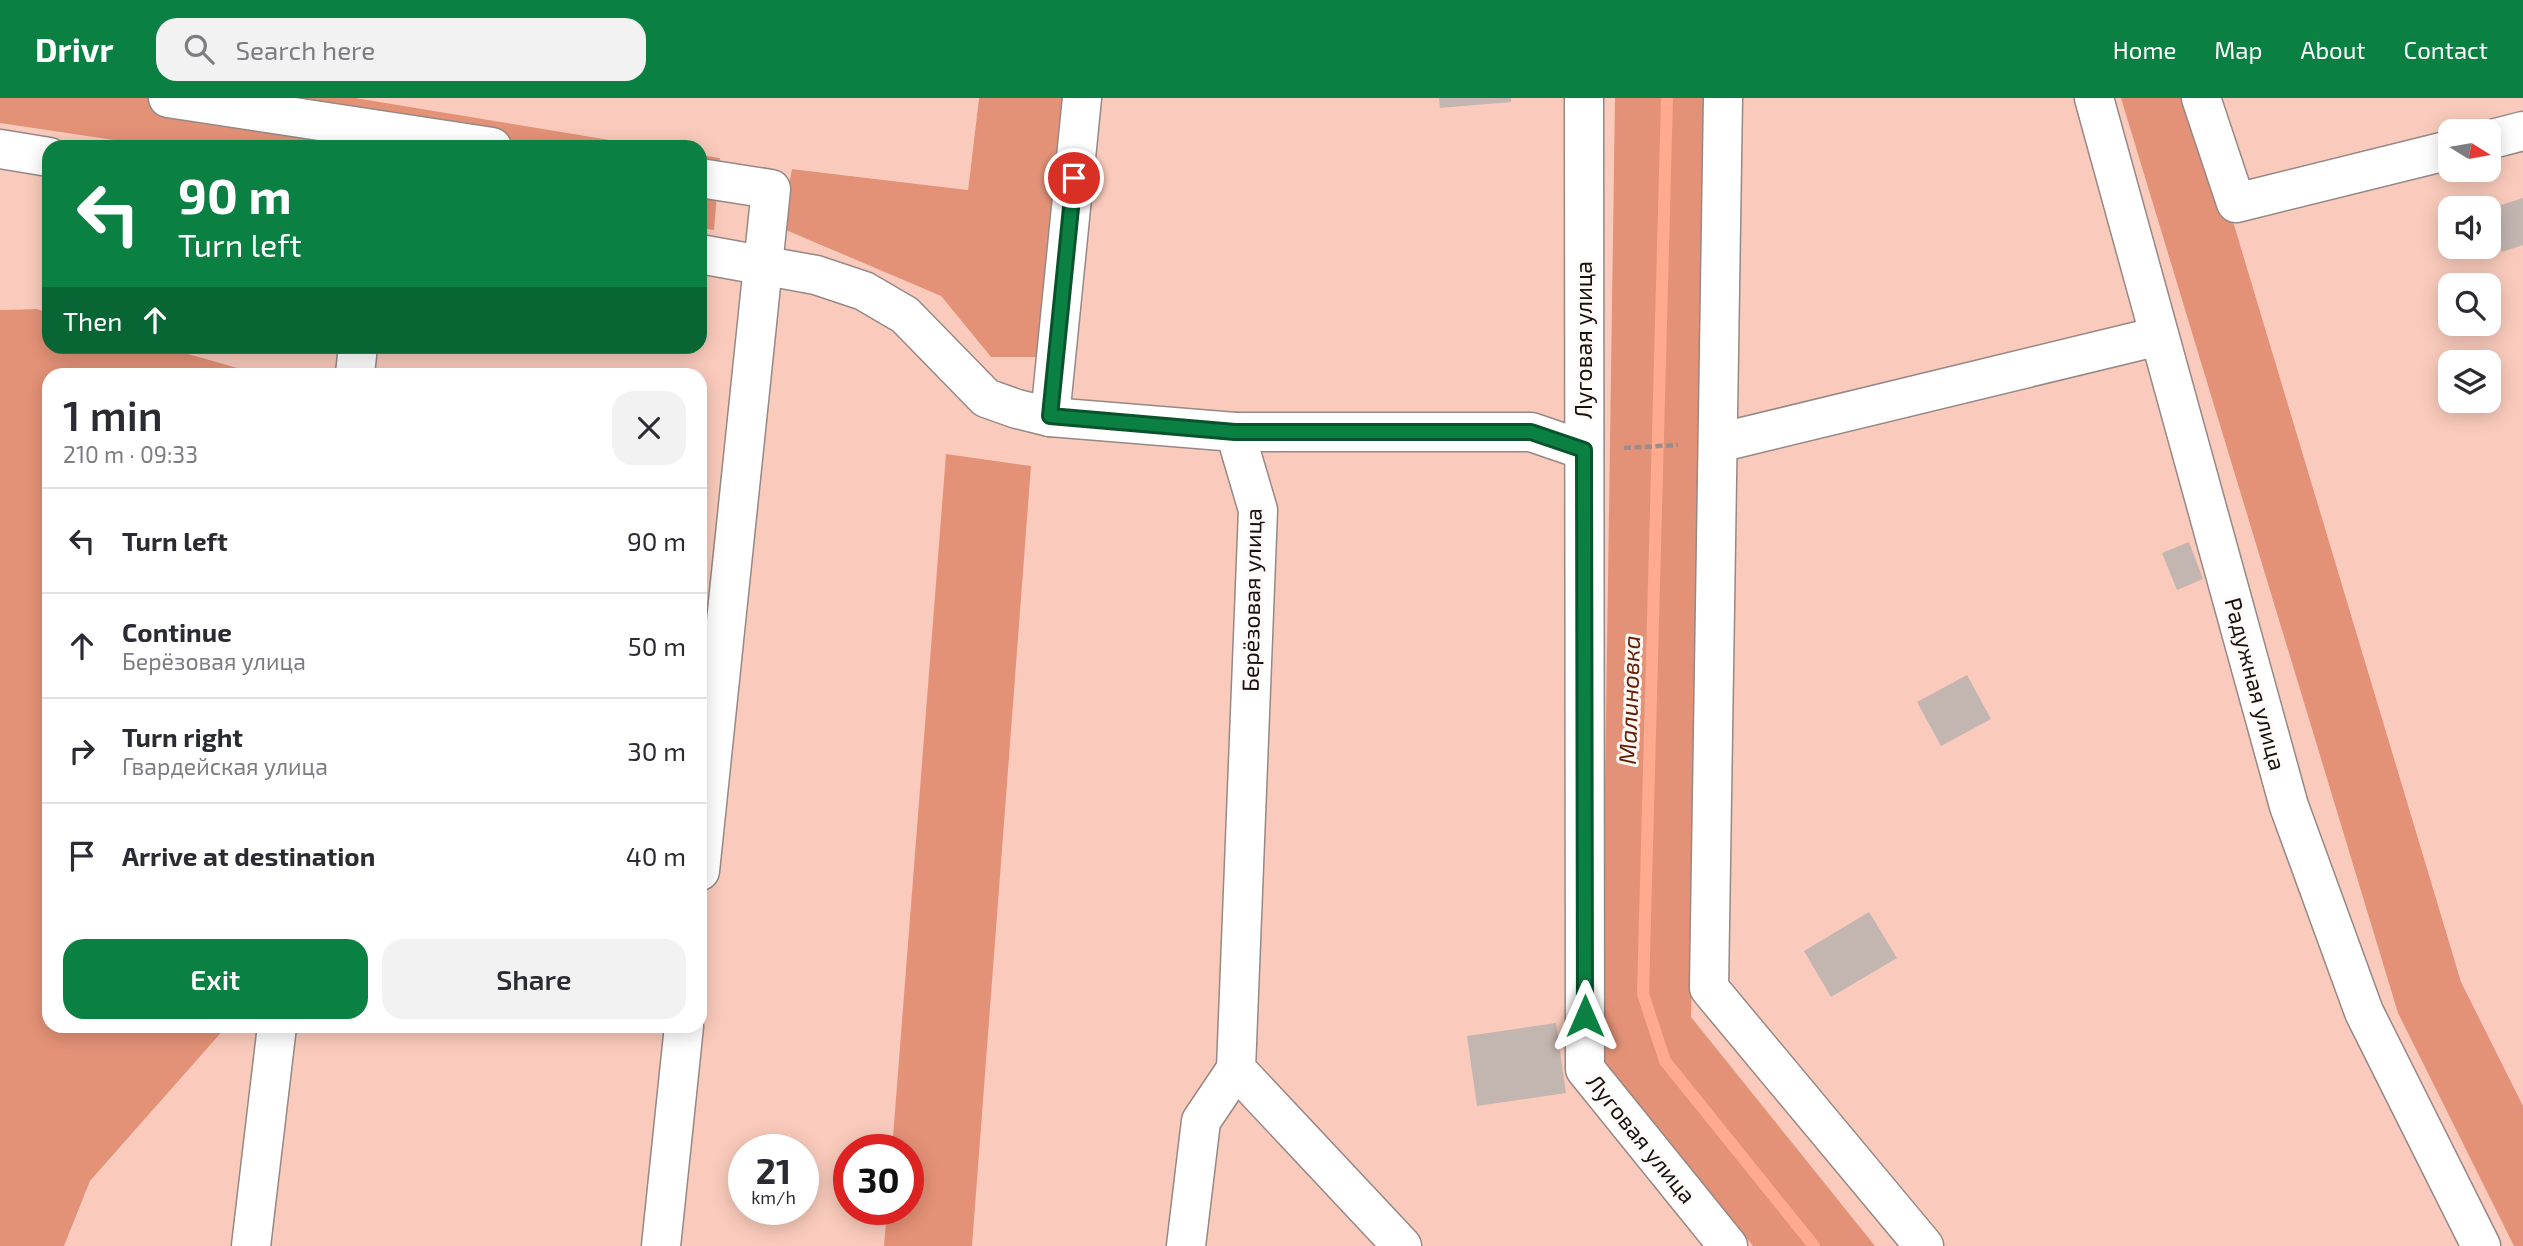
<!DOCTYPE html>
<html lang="en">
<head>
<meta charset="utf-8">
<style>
  :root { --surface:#fff; --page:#f2f2f3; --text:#2b2b33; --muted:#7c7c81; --line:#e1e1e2; --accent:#0b8043 }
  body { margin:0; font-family:"Exo 2",sans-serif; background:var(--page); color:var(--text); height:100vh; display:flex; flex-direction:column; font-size:26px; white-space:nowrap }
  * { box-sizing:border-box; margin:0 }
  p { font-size:23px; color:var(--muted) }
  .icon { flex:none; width:38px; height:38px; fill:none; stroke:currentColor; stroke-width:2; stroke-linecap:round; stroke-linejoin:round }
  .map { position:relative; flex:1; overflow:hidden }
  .drawer { position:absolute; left:42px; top:270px; width:665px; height:665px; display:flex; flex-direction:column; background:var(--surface); border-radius:21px; box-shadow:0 4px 18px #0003 }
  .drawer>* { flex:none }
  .guide { position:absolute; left:42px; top:42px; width:665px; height:214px; border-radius:21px; box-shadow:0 4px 18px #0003; background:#0b8043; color:#fff; overflow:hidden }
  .needle { width:46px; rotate:101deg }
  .buttons { position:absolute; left:2438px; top:21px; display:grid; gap:14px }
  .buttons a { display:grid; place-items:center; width:63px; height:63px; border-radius:14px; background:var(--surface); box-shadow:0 4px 18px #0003; font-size:35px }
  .speed { position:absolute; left:728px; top:1036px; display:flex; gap:14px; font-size:35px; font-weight:700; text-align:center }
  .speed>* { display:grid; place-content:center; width:91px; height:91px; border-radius:50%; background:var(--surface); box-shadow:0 4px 18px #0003; line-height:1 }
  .speed small { font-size:18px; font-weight:400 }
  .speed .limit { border:10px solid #d22; background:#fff; color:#111 }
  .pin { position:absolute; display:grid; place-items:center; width:60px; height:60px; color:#fff; margin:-30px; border:4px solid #fff; border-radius:50%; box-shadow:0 2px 7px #0007 }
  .me { position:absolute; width:77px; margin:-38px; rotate:0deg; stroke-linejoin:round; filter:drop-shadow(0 0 5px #0008) }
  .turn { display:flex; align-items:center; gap:24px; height:147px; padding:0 21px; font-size:32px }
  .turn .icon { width:91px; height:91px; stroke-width:2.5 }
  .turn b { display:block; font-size:49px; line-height:60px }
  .then { display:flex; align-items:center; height:66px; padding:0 21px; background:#0003; gap:14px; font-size:26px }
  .round { display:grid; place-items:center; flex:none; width:74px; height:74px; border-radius:21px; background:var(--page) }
  .summary { display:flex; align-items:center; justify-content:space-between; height:119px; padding:0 21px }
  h1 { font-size:42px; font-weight:600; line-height:52px }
  .action { display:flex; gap:14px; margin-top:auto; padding:14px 21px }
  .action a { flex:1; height:80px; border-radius:21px; background:var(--accent); color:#fff; font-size:28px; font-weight:600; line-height:80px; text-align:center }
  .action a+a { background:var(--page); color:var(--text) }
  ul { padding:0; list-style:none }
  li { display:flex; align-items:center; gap:21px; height:105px; padding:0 21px; border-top:2px solid var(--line) }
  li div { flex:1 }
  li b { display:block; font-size:26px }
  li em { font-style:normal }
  header { display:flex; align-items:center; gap:42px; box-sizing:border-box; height:98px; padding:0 35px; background:var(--accent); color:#fff }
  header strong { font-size:33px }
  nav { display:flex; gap:38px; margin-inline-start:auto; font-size:24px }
  .search { width:490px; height:63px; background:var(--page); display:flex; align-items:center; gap:18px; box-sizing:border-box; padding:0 24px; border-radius:21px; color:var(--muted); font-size:26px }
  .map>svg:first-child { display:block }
  .green { fill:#facbbc; fill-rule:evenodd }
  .forest { fill:#e49277 }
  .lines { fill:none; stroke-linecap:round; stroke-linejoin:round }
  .stream { stroke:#ffaa8e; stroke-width:12 }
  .building { fill:#c3b5b0 }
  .minor-casing { stroke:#968884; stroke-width:41 }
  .path { stroke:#998e8b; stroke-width:4.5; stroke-dasharray:7 3.5; stroke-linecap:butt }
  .minor { stroke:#fff; stroke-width:38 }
  .route-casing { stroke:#07532c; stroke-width:18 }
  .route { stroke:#0b8043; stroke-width:12 }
  .labels { text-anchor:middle; stroke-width:6; stroke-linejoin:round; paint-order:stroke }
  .street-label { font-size:23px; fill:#16110f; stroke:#fff9f7 }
  .water-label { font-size:24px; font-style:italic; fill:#682003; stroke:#fff9f7 }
</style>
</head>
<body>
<header>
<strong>Drivr</strong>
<div class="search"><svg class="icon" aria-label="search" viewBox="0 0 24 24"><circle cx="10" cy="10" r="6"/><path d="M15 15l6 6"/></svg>Search here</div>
<nav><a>Home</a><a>Map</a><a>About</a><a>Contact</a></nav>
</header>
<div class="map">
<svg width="2523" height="1148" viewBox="0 0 2523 1148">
  <rect width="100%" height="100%" fill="#f8e9e5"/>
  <path class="green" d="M0 0H979L968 92 793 71 781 130 941 198 991 259 1075 0H2523V1148H64L90 1083 227 928H700V276H259L164 249 700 248V49H49V215L37 211 0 212ZM2450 33H2488V72H2450ZM2450 110H2488V149H2450ZM2450 187H2488V226H2450ZM2450 264H2488V303H2450ZM744 1052H803V1111H744ZM849 1052H908V1111H849Z"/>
  <g class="forest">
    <path d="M0 0H355L652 49H161L0 25Z"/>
    <path d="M979 0H1075L1039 259H991L941 198 781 130 792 71 968 92Z"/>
    <path d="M1615 0H1709L1691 919 1875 1148H1753L1601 964Z"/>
    <path d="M2121 0H2196L2461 884 2523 1008V1148H2514L2398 915Z"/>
    <path d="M700 57 720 60 714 132 700 130Z"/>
    <path d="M37 211 49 215V248L164 249 259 276H49V928H227L90 1083 64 1148H0V212Z"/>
    <path d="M946 356 1031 368 972 1148H884L887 1111H908V1052H892Z"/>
  </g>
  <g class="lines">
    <path class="stream" d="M1667 0 1643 896 1665 963 1814 1148"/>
  </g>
  <g class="building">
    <path d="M1439 0H1511V4L1440 10Z"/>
    <path d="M2523 100V147L2502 154 2488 111Z"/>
    <path d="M2189 444 2203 481 2177 492 2162 455Z"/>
    <path d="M1967 577 1991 621 1941 648 1917 604Z"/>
    <path d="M1869 814 1897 860 1831 899 1804 853Z"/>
    <path d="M1556 925 1566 995 1477 1008 1467 938Z"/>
  </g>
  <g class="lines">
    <defs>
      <g id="minor">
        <path d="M168 0 492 49"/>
        <path d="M1584 0 1585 971 1728 1148"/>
        <path d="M1723 0 1709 890 1924 1148"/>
        <path d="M2094 0 2289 708 2364 914 2481 1148"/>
        <path d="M2201 0 2236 105 2450 52"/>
        <path d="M2488 42 2523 33"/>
        <path d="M0 51 49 59"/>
        <path d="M700 80 771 91 700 773"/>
        <path d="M700 156 816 177 864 193 905 217 986 300 1017 311 1050 319 1235 334 1258 412 1236 971 1402 1148"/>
        <path d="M355 276 358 248"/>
        <path d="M1050 319 1082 0"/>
        <path d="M1235 334H1531L1584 352"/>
        <path d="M1718 345 2159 238"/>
        <path d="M251 1148 277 928"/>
        <path d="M661 1148 684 928"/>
        <path d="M1186 1148 1201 1023 1236 971"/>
      </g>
    </defs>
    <use href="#minor" class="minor-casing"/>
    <path class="path" d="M1624 350 1678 347"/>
    <use href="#minor" class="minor"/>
  </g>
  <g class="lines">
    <defs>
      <path id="route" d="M1074 80 1050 318 1235 334H1531L1584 352 1585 918"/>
    </defs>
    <use href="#route" class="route-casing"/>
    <use href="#route" class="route"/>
  </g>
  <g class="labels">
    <g class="street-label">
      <text transform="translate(1584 242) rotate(-90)" y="8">Луговая улица</text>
      <text transform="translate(1252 502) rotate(-89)" y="8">Берёзовая улица</text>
      <text transform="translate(2255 586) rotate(75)" y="8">Радужная улица</text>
      <text transform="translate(1641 1041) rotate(51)" y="8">Луговая улица</text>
    </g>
    <g class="water-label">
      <text transform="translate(1630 602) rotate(-88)" y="8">Малиновка</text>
    </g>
  </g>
</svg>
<div class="buttons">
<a><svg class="needle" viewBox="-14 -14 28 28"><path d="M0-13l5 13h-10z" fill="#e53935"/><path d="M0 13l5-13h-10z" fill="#7c7c81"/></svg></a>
<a><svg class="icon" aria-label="sound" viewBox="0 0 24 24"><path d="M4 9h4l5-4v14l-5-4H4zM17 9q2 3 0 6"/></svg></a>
<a><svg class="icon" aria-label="search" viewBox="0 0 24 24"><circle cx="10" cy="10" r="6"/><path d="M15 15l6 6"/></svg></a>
<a><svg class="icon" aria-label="layers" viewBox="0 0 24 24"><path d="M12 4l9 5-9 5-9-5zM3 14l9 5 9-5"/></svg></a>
</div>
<div class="speed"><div>21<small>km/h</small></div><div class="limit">30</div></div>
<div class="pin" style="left:1074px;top:80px;background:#d93025"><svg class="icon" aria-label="arrive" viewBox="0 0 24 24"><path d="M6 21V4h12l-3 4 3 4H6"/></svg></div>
<svg class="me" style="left:1585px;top:918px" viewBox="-20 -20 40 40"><path d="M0-17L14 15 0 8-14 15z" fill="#0b8043" stroke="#fff" stroke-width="4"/></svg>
<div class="guide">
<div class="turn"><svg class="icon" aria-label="left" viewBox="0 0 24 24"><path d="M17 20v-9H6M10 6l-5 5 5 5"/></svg><div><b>90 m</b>Turn left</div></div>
<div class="then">Then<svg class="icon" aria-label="ahead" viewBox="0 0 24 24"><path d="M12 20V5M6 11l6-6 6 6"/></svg></div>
</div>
<section class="drawer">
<div class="summary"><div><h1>1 min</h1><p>210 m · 09:33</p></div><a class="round"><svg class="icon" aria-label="close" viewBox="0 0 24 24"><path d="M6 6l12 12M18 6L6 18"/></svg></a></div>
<ul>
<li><svg class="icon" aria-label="left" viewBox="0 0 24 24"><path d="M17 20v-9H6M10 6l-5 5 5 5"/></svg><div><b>Turn left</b></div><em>90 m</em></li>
<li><svg class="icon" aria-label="ahead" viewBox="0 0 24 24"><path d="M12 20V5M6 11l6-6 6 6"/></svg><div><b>Continue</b><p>Берёзовая улица</p></div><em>50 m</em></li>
<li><svg class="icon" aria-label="right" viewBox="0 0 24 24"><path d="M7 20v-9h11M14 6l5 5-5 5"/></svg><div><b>Turn right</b><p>Гвардейская улица</p></div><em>30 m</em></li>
<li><svg class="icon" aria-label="arrive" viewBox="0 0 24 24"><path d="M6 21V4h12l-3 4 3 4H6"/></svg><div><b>Arrive at destination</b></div><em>40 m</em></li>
</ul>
<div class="action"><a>Exit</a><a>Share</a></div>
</section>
</div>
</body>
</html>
